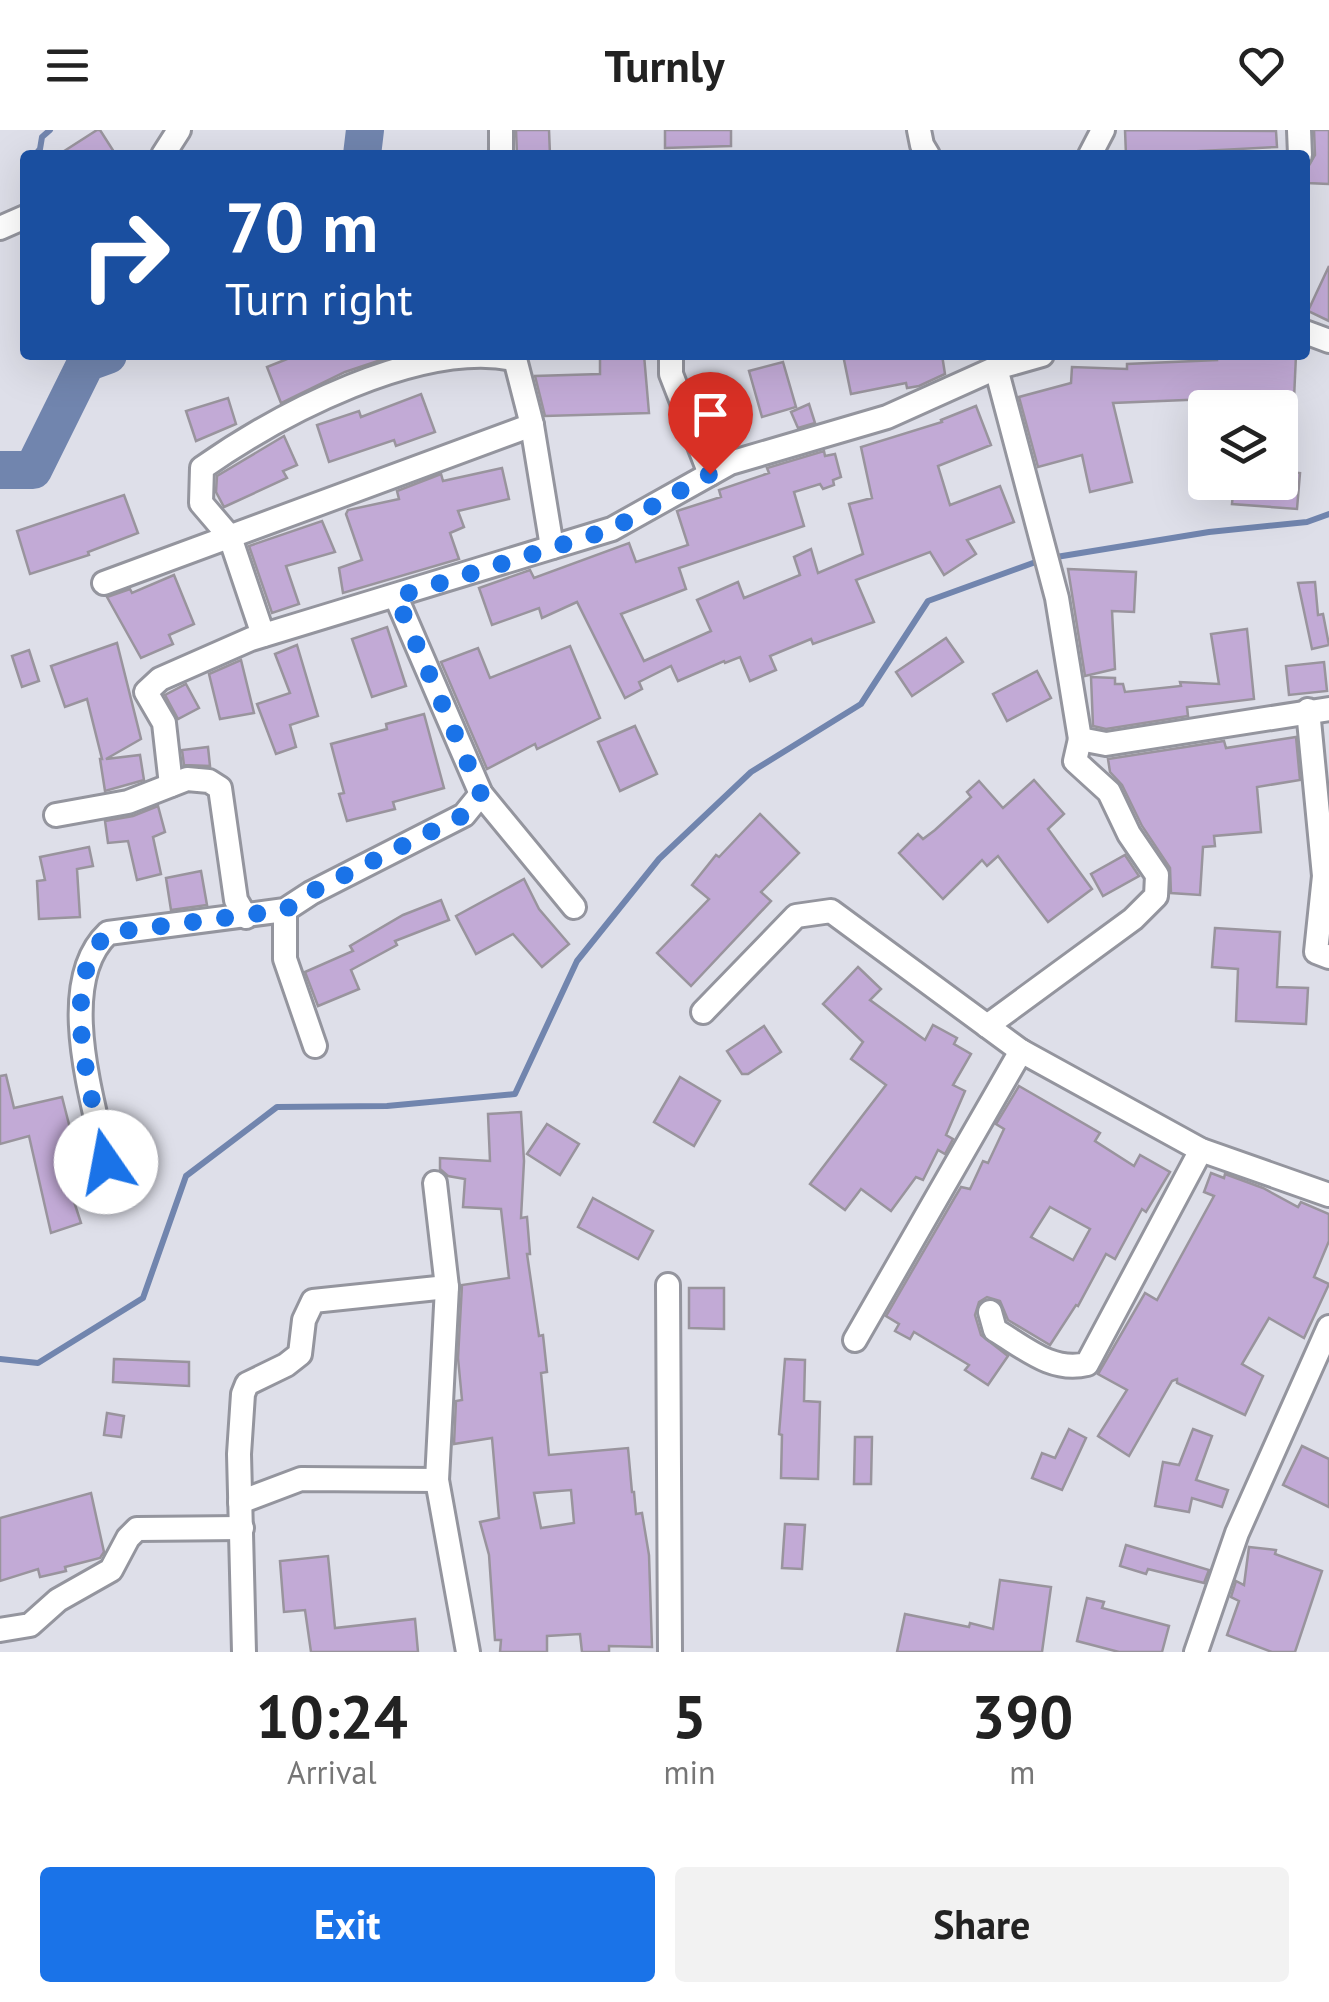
<!DOCTYPE html>
<html lang="en">
<head>
<meta charset="utf-8">
<style>
  :root { --surface:#fff; --page:#f2f2f2; --text:#222; --muted:#767676; --accent:#1a73e8 }
  body { margin:0; font-family:"PT Sans",sans-serif; background:var(--page); color:var(--text); height:100vh; display:flex; flex-direction:column; font-size:38px; white-space:nowrap }
  * { box-sizing:border-box; margin:0 }
  p { font-size:32px; color:var(--muted) }
  .icon { flex:none; width:55px; height:55px; fill:none; stroke:currentColor; stroke-width:2; stroke-linecap:round; stroke-linejoin:round }
  .map { position:relative; height:1522px; overflow:hidden }
  .panel { display:flex; flex-direction:column; background:var(--surface); flex:1 }
  .panel>* { flex:none }
  .hud { position:absolute; left:20px; top:20px; width:1290px; height:210px; border-radius:10px; box-shadow:0 10px 40px #0002; background:#1a4fa0; color:#fff; overflow:hidden }
  .fabs { position:absolute; left:1188px; top:260px; display:grid; gap:20px }
  .fabs a { display:grid; place-items:center; width:110px; height:110px; border-radius:10px; background:var(--surface); box-shadow:0 10px 40px #0002; font-size:50px }
  .pin { position:absolute; display:grid; place-items:center; width:85px; height:85px; color:#fff; margin:-102px -42px; border-radius:50% 50% 50% 0; rotate:-45deg; box-shadow:0 0 10px #0007 }
  .pin .icon { rotate:45deg }
  .me { position:absolute; width:110px; margin:-55px; rotate:348deg; stroke-linejoin:round; filter:drop-shadow(0 0 8px #0008) }
  .turn { display:flex; align-items:center; gap:35px; height:210px; padding:0 40px; font-size:45px }
  .turn .icon { width:130px; height:130px; stroke-width:2.5 }
  .turn b { display:block; font-size:70px; line-height:85px }
  .eta { display:flex; justify-content:space-evenly; align-items:center; height:170px; text-align:center }
  .eta b { font-size:60px; font-weight:800; line-height:70px }
  .primary-button { display:flex; gap:20px; margin-top:auto; padding:20px 40px }
  .primary-button a { flex:1; height:115px; border-radius:10px; background:var(--accent); color:#fff; font-size:40px; font-weight:800; line-height:115px; text-align:center }
  .primary-button a+a { background:var(--page); color:var(--text) }
  header { display:flex; justify-content:space-between; align-items:center; height:130px; padding:0 40px; background:var(--surface); font-size:45px; font-weight:800 }
  .map>svg:first-child { display:block }
  .lines { fill:none; stroke-linecap:round; stroke-linejoin:round }
  .stream { stroke:#7185ae; stroke-width:6 }
  .river { stroke:#7185ae; stroke-width:38 }
  .building { fill:#c2aad6; stroke:#99949d; stroke-width:2.5; fill-rule:evenodd }
  .minor-casing { stroke:#94959e; stroke-width:28 }
  .minor { stroke:#fff; stroke-width:22 }
  .route { stroke:#1a73e8; stroke-width:18; stroke-dasharray:0 32.4 }
</style>
</head>
<body>
<header><svg class="icon" aria-label="menu" viewBox="0 0 24 24"><path d="M4 6h16M4 12h16M4 18h16"/></svg>Turnly<svg class="icon" aria-label="heart" viewBox="0 0 24 24"><path d="M12 20l-8-8c-3-5 5-10 8-4 3-6 11-1 8 4z"/></svg></header>
<div class="map">
<svg width="1329" height="1522" viewBox="0 0 1329 1522">
  <rect width="100%" height="100%" fill="#dedfe9"/>
  <g class="lines">
    <g class="stream">
      <path d="M35 25 40 19 42 7 50 0"/>
      <path d="M24 92 25 126"/>
      <path d="M76 225 86 233"/>
      <path d="M0 1229 38 1233 143 1168 186 1046 277 977 387 976 515 964 577 831 659 729 751 642 861 574 928 471 1044 429 1209 402 1307 392 1329 384"/>
    </g>
    <g class="river">
      <path d="M362 25 365 0"/>
      <path d="M0 340H33L86 233 108 225"/>
    </g>
  </g>
  <g class="building">
    <path d="M97 0H100L116 25H58Z"/>
    <path d="M516 0H549L550 25H517Z"/>
    <path d="M665 0H731V16L665 18Z"/>
    <path d="M1125 0 1276 1 1277 17 1126 25Z"/>
    <path d="M1314 0H1329V54L1307 53 1308 37 1315 25Z"/>
    <path d="M1329 136V191L1308 181Z"/>
    <path d="M297 225H396L345 242 281 273 267 237Z"/>
    <path d="M600 225H644L649 283 545 286 535 246 600 244Z"/>
    <path d="M843 225H942L945 244 919 256 907 258 906 253 851 264Z"/>
    <path d="M1217 225H1296L1294 269 1264 267V262L1210 269 1113 273 1132 352 1090 362 1082 325 1038 337 1019 267 1071 253 1072 237 1127 239V234L1217 230Z"/>
    <path d="M783 232 796 277 762 287 749 241Z"/>
    <path d="M421 264 435 302 396 316 394 310 329 332 317 295 359 281 361 287Z"/>
    <path d="M228 268 236 294 196 311 186 281Z"/>
    <path d="M809 274 815 293 798 298 791 282Z"/>
    <path d="M976 276 991 315 938 336 950 375 1000 356 1014 392 967 410 976 424 944 445 930 422 856 450 874 492 813 514 811 509 770 526 776 540 750 551 740 527 725 533 724 531 678 551 671 536 639 552 642 559 625 568 577 472 542 488 539 478 492 495 479 458 530 440 534 448 629 413 636 432 688 415 677 381 721 367 719 360 769 343 767 338 824 321 825 326 835 324 841 347 833 350 834 355 823 359 820 354 794 362 804 396 679 438 686 459 621 484 644 531 711 501 697 470 738 452 744 468 800 445 794 427 811 419 818 443 863 424 849 374 872 368 861 317 942 292 941 290Z"/>
    <path d="M284 306 297 335 283 341 287 348 224 377 216 362 217 346Z"/>
    <path d="M502 338 509 369 458 381 464 397 450 403 459 429 343 463 339 438 362 430 346 384 348 380 399 369 397 361 441 344 443 351Z"/>
    <path d="M1280 341 1300 343 1297 379 1232 374 1234 352H1280Z"/>
    <path d="M124 365 138 403 88 422 89 425 30 444 17 401Z"/>
    <path d="M322 391 335 422 286 436 299 474 272 483 249 416Z"/>
    <path d="M1068 439 1136 442 1134 482 1112 481 1115 539 1085 546Z"/>
    <path d="M174 445 194 494 169 505 173 514 141 528 107 467 130 459 132 463Z"/>
    <path d="M1315 452 1318 485 1323 484 1329 515 1312 519 1298 453Z"/>
    <path d="M387 497 406 556 372 567 352 509Z"/>
    <path d="M1247 499 1254 569 1187 577 1188 586 1106 599 1093 596 1091 547 1115 548V554H1123L1125 562 1181 556 1180 552 1219 554 1211 504Z"/>
    <path d="M946 508 963 532 912 566 896 542Z"/>
    <path d="M117 513 141 609 106 629 140 625 144 650 105 661 100 629H102L87 569 65 577 51 536Z"/>
    <path d="M297 515 318 586 290 595 296 617 276 624 257 574 290 563 275 524Z"/>
    <path d="M570 516 600 588 537 619 535 614 487 639 441 532 478 518 490 548Z"/>
    <path d="M29 520 39 551 22 557 12 526Z"/>
    <path d="M241 530 254 583 220 589 209 544Z"/>
    <path d="M1324 532 1327 561 1289 565 1286 536Z"/>
    <path d="M1037 541 1051 568 1007 591 993 564Z"/>
    <path d="M186 554 199 578 178 589 165 565Z"/>
    <path d="M424 584 444 658 393 672 395 679 347 691 339 664 344 663 331 614 387 599 386 594Z"/>
    <path d="M635 596 657 644 620 661 598 612Z"/>
    <path d="M1296 607 1300 650 1257 657 1261 702 1214 706 1215 716 1203 717 1200 765 1171 763 1170 738 1142 696 1122 655 1110 642 1108 629 1224 611 1226 618Z"/>
    <path d="M208 617 210 636 184 635 182 620Z"/>
    <path d="M1034 650 1064 684 1048 699 1092 759 1048 792 998 726 987 736 982 730 943 769 899 723 918 704 923 709 935 700 971 667 967 662 979 651 1003 678Z"/>
    <path d="M158 676 165 702 153 707 161 744 137 750 128 711 108 713 105 691 133 686Z"/>
    <path d="M760 684 799 723 761 762 771 771 691 856 657 823 709 769 692 755 716 725 719 727Z"/>
    <path d="M89 717 93 736 77 739 80 787 39 789 37 751 45 750 40 727Z"/>
    <path d="M1125 725 1139 746 1103 766 1091 744Z"/>
    <path d="M201 741 207 775 171 780 166 748Z"/>
    <path d="M524 749 539 779 569 814 542 837 513 804 476 824 456 786Z"/>
    <path d="M441 770 449 790 395 811 397 815 351 840 359 859 318 876 305 842 353 821 350 816 403 785Z"/>
    <path d="M1215 798 1280 802 1277 857 1308 858 1306 894 1236 891 1238 839 1212 837Z"/>
    <path d="M858 837 881 859 870 870 925 910 933 895 957 908 954 914 971 924 953 955 965 961 946 1005 953 1009 945 1024 938 1020 923 1050 916 1047 891 1081 861 1059 845 1080 810 1054 886 955 851 929 863 912 823 874Z"/>
    <path d="M764 896 781 922 748 944H742L727 921Z"/>
    <path d="M6 945 14 978 62 967 83 1049 68 1053 81 1093 51 1103 29 1006 0 1014V946Z"/>
    <path d="M680 947 720 971 694 1016 654 992Z"/>
    <path d="M1019 956 1100 1003 1095 1011 1134 1036 1140 1025 1170 1042 1146 1082 1142 1079 1115 1129 1106 1124 1078 1176 1076 1175 1050 1215 1008 1190 1000 1171 987 1167 979 1172 975 1185 981 1205 1008 1226 988 1255 965 1240 969 1235 914 1202 910 1209 895 1201 899 1194 886 1186 955 1067 961 1057 970 1059 983 1031 988 1033 1004 999 996 994ZM1050 1077 1090 1099 1073 1130 1031 1107Z"/>
    <path d="M521 982 524 1031 521 1088 527 1087 530 1124H527L539 1206 543 1205 547 1242 541 1243 549 1325 628 1318 632 1362H634L636 1384 642 1383 649 1425 652 1517 609 1516V1522H582L580 1504 547 1506V1522H500L501 1510H495L489 1425 480 1392 499 1388 492 1308 454 1314 456 1271 462 1270 458 1228 462 1155 509 1148 501 1079 463 1077 465 1049 448 1046 440 1039V1028L490 1031 488 984ZM571 1360 574 1393 541 1398 534 1363Z"/>
    <path d="M547 994 579 1014 560 1045 527 1024Z"/>
    <path d="M1211 1043 1224 1048 1225 1044 1263 1058 1298 1077 1301 1072 1329 1084V1111L1314 1147 1329 1154 1304 1208 1269 1188 1242 1234 1263 1246 1245 1285 1177 1253V1249L1172 1251 1129 1326 1098 1306 1127 1260 1098 1244 1145 1163 1157 1170 1214 1066 1204 1062Z"/>
    <path d="M593 1068 653 1101 638 1129 578 1097Z"/>
    <path d="M689 1158H724V1199L689 1198Z"/>
    <path d="M114 1229 189 1232V1256L113 1252Z"/>
    <path d="M785 1229 805 1230 804 1271 820 1272 818 1349 781 1348 782 1305 779 1304Z"/>
    <path d="M107 1283 124 1286 121 1307 104 1305Z"/>
    <path d="M1069 1299 1086 1308 1062 1360 1032 1348 1042 1323 1055 1328Z"/>
    <path d="M1193 1299 1212 1306 1196 1350 1228 1360 1222 1377 1192 1368 1189 1382 1155 1376 1163 1332 1179 1335Z"/>
    <path d="M855 1307H872L871 1354H854Z"/>
    <path d="M1302 1316 1329 1329V1377L1283 1355Z"/>
    <path d="M91 1363 104 1422 100 1428 65 1437 66 1441 40 1447 38 1439 0 1451V1388Z"/>
    <path d="M785 1394 805 1395 802 1439 782 1438Z"/>
    <path d="M1126 1415 1209 1440 1204 1453 1148 1439 1146 1444 1120 1436Z"/>
    <path d="M1249 1417 1276 1420 1275 1424 1322 1441 1295 1522H1272L1227 1505 1239 1471 1231 1467 1236 1451 1244 1455Z"/>
    <path d="M328 1426 335 1498 415 1489 418 1522H311L305 1480 284 1482 280 1431Z"/>
    <path d="M1000 1450 1051 1457 1042 1522H897L905 1484 969 1497 970 1493 993 1499Z"/>
    <path d="M1087 1468 1104 1472 1102 1478 1169 1496 1162 1522H1119L1077 1511Z"/>
  </g>
  <g class="lines">
    <defs>
      <g id="minor">
        <path d="M501 0V25"/>
        <path d="M919 0 922 15 928 25"/>
        <path d="M1299 0 1300 25"/>
        <path d="M163 25 179 0"/>
        <path d="M1090 25 1103 0"/>
        <path d="M0 98 25 87"/>
        <path d="M1305 202 1329 211"/>
        <path d="M514 225 532 295 552 417"/>
        <path d="M671 225V244L710 344"/>
        <path d="M996 238 1057 468 1080 609 1106 614 1329 579"/>
        <path d="M104 453 532 295"/>
        <path d="M396 467 481 664 574 777"/>
        <path d="M263 505 230 407 201 373 202 338C279 284 419 210 514 229"/>
        <path d="M1308 580 1324 746 1316 822 1329 827"/>
        <path d="M171 655 164 593 146 562 160 549 251 509 612 399 730 333 887 287 996 238 1042 225"/>
        <path d="M56 685 128 672 187 649 209 651 220 658 236 770 246 787"/>
        <path d="M285 780V829L315 916"/>
        <path d="M703 882 796 786 831 781 1021 921 1201 1020 1329 1065"/>
        <path d="M987 896 1133 789 1156 766 1157 745 1129 704 1109 662 1075 631 1080 609"/>
        <path d="M106 1032C93 969 55 853 108 803L285 780 311 763 464 685 481 664"/>
        <path d="M435 1053 447 1157 437 1350 468 1522"/>
        <path d="M668 1155 670 1522"/>
        <path d="M990 1182 995 1200C1024 1217 1052 1243 1087 1234L1201 1020"/>
        <path d="M855 1210 1021 921"/>
        <path d="M240 1372 301 1349 437 1350"/>
        <path d="M0 1500 30 1495 58 1470 111 1440 128 1408 137 1399 242 1398"/>
        <path d="M244 1522 239 1324 243 1264 247 1254 286 1235 300 1224 304 1190 313 1171 447 1157"/>
        <path d="M1196 1522 1237 1403 1329 1197"/>
      </g>
    </defs>
    <use href="#minor" class="minor-casing"/>
    <use href="#minor" class="minor"/>
  </g>
  <g class="lines">
    <path class="route" d="M106 1032C93 969 55 853 108 803L285 780 311 762 464 685 481 664 396 467 612 399 710 344"/>
  </g>
</svg>
<div class="fabs">
<a><svg class="icon" aria-label="layers" viewBox="0 0 24 24"><path d="M12 4l9 5-9 5-9-5zM3 14l9 5 9-5"/></svg></a>
</div>
<div class="pin" style="left:710px;top:344px;background:#d93025"><svg class="icon" aria-label="arrive" viewBox="0 0 24 24"><path d="M6 21V4h12l-3 4 3 4H6"/></svg></div>
<svg class="me" style="left:106px;top:1032px" viewBox="-20 -20 40 40"><circle r="19" fill="#fff"/><path d="M0-13L10 11 0 6-10 11z" fill="#1a73e8"/></svg>
<div class="hud">
<div class="turn"><svg class="icon" aria-label="right" viewBox="0 0 24 24"><path d="M7 20v-9h11M14 6l5 5-5 5"/></svg><div><b>70 m</b>Turn right</div></div>
</div>
</div>
<section class="panel">
<div class="eta">
<div><b>10:24</b><p>Arrival</p></div>
<div><b>5</b><p>min</p></div>
<div><b>390</b><p>m</p></div>
</div>
<div class="primary-button"><a>Exit</a><a>Share</a></div>
</section>
</body>
</html>
